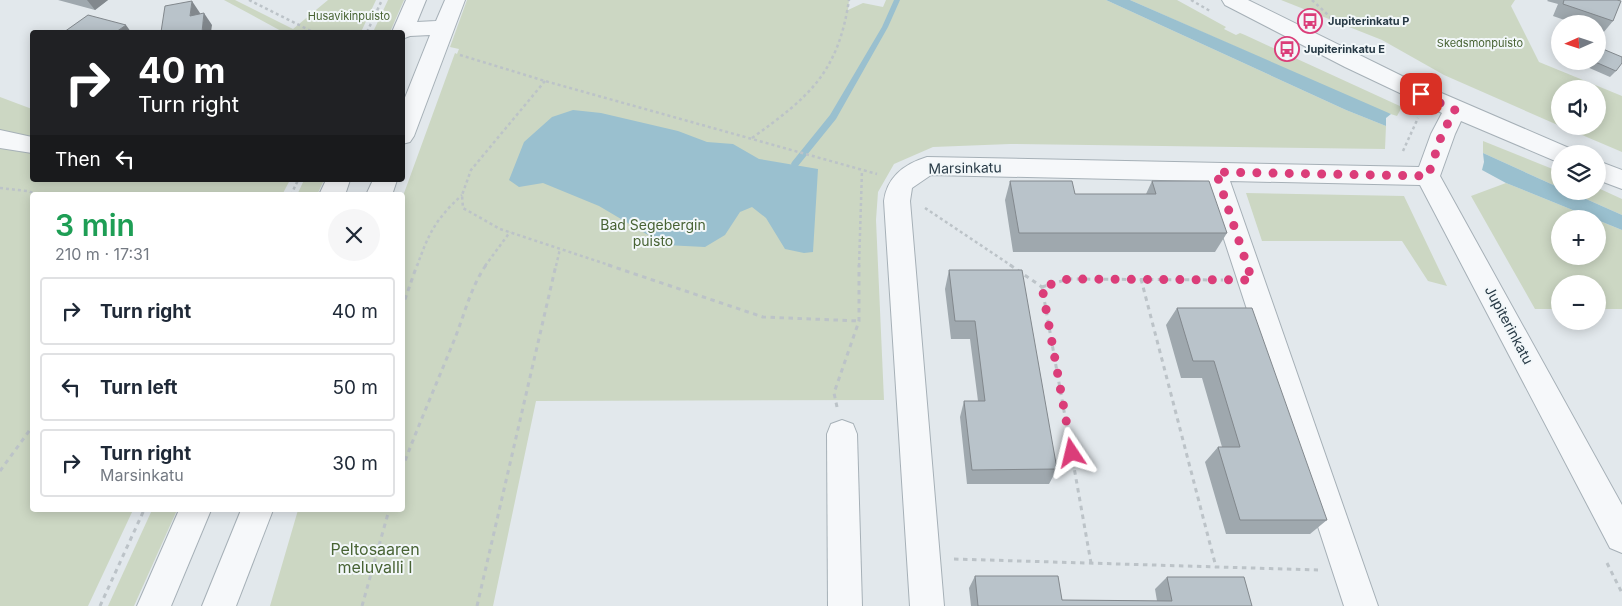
<!DOCTYPE html>
<html lang="en">
<head>
<meta charset="utf-8">
<style>
  :root { --surface:#fff; --page:#f6f6f7; --text:#1f2937; --muted:#747a83; --line:#e0e1e3 }
  body { margin:0; font-family:Inter,sans-serif; background:var(--page); color:var(--text); height:100vh; display:flex; flex-direction:column; font-size:19px; white-space:nowrap }
  * { box-sizing:border-box; margin:0 }
  p { font-size:16px; color:var(--muted) }
  .icon { flex:none; width:28px; height:28px; fill:none; stroke:currentColor; stroke-width:2; stroke-linecap:round; stroke-linejoin:round }
  .map { position:relative; flex:1; overflow:hidden }
  .panel { position:absolute; left:30px; top:192px; width:375px; height:320px; display:flex; flex-direction:column; background:var(--surface); border-radius:5px; box-shadow:0 2px 12px #0003 }
  .panel>* { flex:none }
  .banner { position:absolute; left:30px; top:30px; width:375px; height:152px; border-radius:5px; box-shadow:0 2px 12px #0003; background:#202124; color:#fff; overflow:hidden }
  .needle { width:32px; rotate:267deg }
  .tools { position:absolute; left:1551px; top:15px; display:grid; gap:10px }
  .tools a { display:grid; place-items:center; width:55px; height:55px; border-radius:50%; background:var(--surface); box-shadow:0 2px 12px #0003; font-size:25px }
  .pin { position:absolute; display:grid; place-items:center; width:42px; height:42px; color:#fff; margin:-21px; border-radius:10px; box-shadow:0 2px 8px #0006 }
  .me { position:absolute; width:55px; margin:-28px; rotate:350deg; stroke-linejoin:round; filter:drop-shadow(0 0 4px #0008) }
  .turn { display:flex; align-items:center; gap:18px; height:105px; padding:0 25px; font-size:22px }
  .turn .icon { width:65px; height:65px; stroke-width:2.5 }
  .turn b { display:block; font-size:35px; line-height:42px }
  .then { display:flex; align-items:center; height:48px; padding:0 25px; background:#0003; gap:10px; font-size:19px }
  .round { display:grid; place-items:center; flex:none; width:52px; height:52px; border-radius:26px; background:var(--page) }
  .summary { display:flex; align-items:center; justify-content:space-between; height:85px; padding:0 25px }
  h1 { font-size:30px; font-weight:600; line-height:38px; color:#1e9e55 }
  ul { padding:0; list-style:none }
  li { display:flex; align-items:center; gap:15px; height:68px; margin:0 10px 8px; padding:0 15px; border:2px solid var(--line); border-radius:5px }
  li div { flex:1 }
  li b { display:block; font-size:19px }
  li em { font-style:normal }
  .map>svg:first-child { display:block }
  .green { fill:#ccd7c3; fill-rule:evenodd }
  .water { fill:#9ac0cf }
  .lines { fill:none; stroke-linecap:round; stroke-linejoin:round }
  .stream { fill:#9ac0cf; fill-rule:evenodd }
  .minor-casing { stroke:#a6b0b7; stroke-width:2 }
  .path-far1 { stroke:#bcc3c8; stroke-width:2.5; stroke-dasharray:3 3; stroke-linecap:butt }
  .path { stroke:#bcc3c8; stroke-width:3; stroke-dasharray:4.5 4.5; stroke-linecap:butt }
  .minor { fill:#f6f8fa; fill-rule:evenodd }
  .wall { fill:#9fa8ae }
  .shaded-wall { fill:#82888d }
  .building { fill:#b9c3ca; stroke:#82888d }
  .route { stroke:#db3d79; stroke-width:9; stroke-dasharray:0 16.2 }
  .labels { text-anchor:middle; stroke-width:4; stroke-linejoin:round; paint-order:stroke }
  .far-park-label { font-size:11px; fill:#486334; stroke:#f2f7f9 }
  .far-poi-label { font-size:11px; font-weight:bold; fill:#283a46; stroke:#f2f7f9; text-anchor:start }
  .street-label { font-size:14px; fill:#283a46; stroke:#f2f7f9 }
  .park-label { font-size:14px; fill:#486334; stroke:#f2f7f9 }
  .near-park-label { font-size:16px; fill:#486334; stroke:#f2f7f9 }
</style>
</head>
<body>
<div class="map">
<svg width="1622" height="606" viewBox="0 0 1622 606">
  <rect width="100%" height="100%" fill="#e2e8ec"/>
  <g class="green">
    <path d="M224 0H235L293 29 328 0H376L361 32H283Z"/>
    <path d="M388 0H404L390 32H373Z"/>
    <path d="M467 0H849L848 10 863 3 883 7 886 0H1106L1346 110 1386 126 1385 149 1010 144 933 147 894 164 878 192 876 220 884 400 536 401 493 606H270L298 510H402L403 196 455 53 457 54 459 49 450 47Z"/>
    <path d="M1130 0H1177L1226 27 1224 29 1236 35 1240 33 1245 35 1402 107 1397 116 1381 111Z"/>
    <path d="M1281 0H1515L1511 6 1539 62 1622 96V152L1561 126H1598V89H1560V126L1444 75 1382 40Z"/>
    <path d="M0 97 32 109V180H290L282 195H32V510H133L88 606H0Z"/>
    <path d="M1483 141 1560 172V188L1483 153Z"/>
    <path d="M304 180H324L317 195H297Z"/>
    <path d="M1506 183 1622 230V309H1598V284H1560V309H1535L1471 196ZM1560 219H1598V256H1560Z"/>
    <path d="M1598 188 1622 199V215L1568 191H1598Z"/>
    <path d="M1246 193 1404 196 1447 286 1428 281 1402 241H1262Z"/>
    <path d="M152 510H177L134 606H108Z"/>
  </g>
  <g class="water">
    <path d="M1106 0H1130L1391 114 1386 118V126L1346 110Z"/>
    <path d="M573 110 601 113 678 131 707 142 733 144 759 159 818 169 813 252 804 253 785 249 766 218 752 207 740 212 725 235 705 247 665 245 599 206 543 183 519 187 509 180 524 142 552 117Z"/>
    <path d="M1483 153 1560 188V191H1568L1622 215V230L1506 183 1482 170 1484 162Z"/>
  </g>
  <g class="lines">
    <path class="stream" d="M894 0H900L888 27 836 119 798 166H792L791 164 792 162 830 115 882 27Z"/>
    <defs>
      <g id="minor">
        <path d="M406 0H426L417 22 436 21 445 0H465L414 136 410 142 402 144V105L430 35 410 36 402 39V32H392Z"/>
        <path d="M1222 0H1248L1402 76 1569 148 1572 154H1560V163L1461 121 1455 134 1440 176 1622 505V553L1610 548 1420 185 1230 181 1378 606H1344L1205 181 931 175 912 188 910 201 944 606H910L884 201C887 177 904 164 927 157L1419 167 1431 134 1442 113 1345 67 1225 5Z"/>
        <path d="M0 130 32 137V153L0 148Z"/>
        <path d="M1598 161 1622 170V189L1598 180Z"/>
        <path d="M326 180H350L345 195H319Z"/>
        <path d="M373 180H397L392 195H366Z"/>
        <path d="M842 420 853 424 857 434 862 606H828L827 434 831 424Z"/>
        <path d="M179 510H211L171 606H137Z"/>
        <path d="M241 510H273L236 606H202Z"/>
      </g>
    </defs>
    <use href="#minor" class="minor-casing"/>
    <g class="path-far1">
      <path d="M249 0 313 32"/>
      <path d="M1191 0 1210 11"/>
      <path d="M1312 0 1342 28"/>
      <path d="M367 32 382 0"/>
      <path d="M460 55 545 81 877 174"/>
      <path d="M545 81 471 170 462 195 463 208 500 229 612 266"/>
      <path d="M752 138C809 97 838 73 849 0"/>
      <path d="M1403 151 1418 118"/>
      <path d="M0 188 27 191 41 195"/>
      <path d="M291 195 298 180"/>
      <path d="M925 208 1012 266"/>
      <path d="M417 266C429 233 435 220 462 195"/>
      <path d="M485 266 510 232"/>
      <path d="M556 266 560 249"/>
      <path d="M859 266 862 170"/>
    </g>
    <g class="path">
      <path d="M608 265 763 317 859 321"/>
      <path d="M1010 265 1042 287 1091 563"/>
      <path d="M1141 279 1216 567"/>
      <path d="M1042 287 1068 279 1223 280"/>
      <path d="M402 308 417 265"/>
      <path d="M837 407 834 393 859 321V265"/>
      <path d="M402 469C418 426 436 385 453 343 464 317 470 288 486 265"/>
      <path d="M0 471 32 427"/>
      <path d="M954 559 1318 570"/>
      <path d="M1607 563 1622 593"/>
      <path d="M100 606 144 510"/>
      <path d="M362 606 389 510"/>
      <path d="M477 606 556 265"/>
    </g>
    <use href="#minor" class="minor"/>
  </g>
  <g class="wall">
    <path d="M58 0H108L95 10Z"/>
    <path d="M1548 0H1617L1613 21 1603 33 1598 31V24H1576L1553 16 1558 4 1547 1Z"/>
    <path d="M1580 61H1598L1616 71 1610 77 1578 63Z"/>
    <path d="M1010 181 1075 194H1146L1152 181 1227 233 1215 252H1013L1005 200Z"/>
    <path d="M949 270 1057 469 1049 484H967L960 417 964 401H978L970 339H951L945 289Z"/>
    <path d="M1177 308 1327 520 1310 534H1226L1205 462 1218 447H1222L1202 378H1181L1166 325Z"/>
    <path d="M975 576 1062 600 1157 601 1155 589 1167 577 1252 606H971L969 588Z"/>
  </g>
  <g class="shaded-wall">
    <path d="M87 0H108L95 10Z"/>
    <path d="M192 1 200 13 199 28 190 16Z"/>
    <path d="M204 13 212 25 211 32H202Z"/>
    <path d="M126 25 131 32H116Z"/>
  </g>
  <g class="building">
    <path d="M1564 0H1617L1621 1 1613 21 1563 4Z"/>
    <path d="M192 1 190 16 204 13 202 32H161L165 6Z"/>
    <path d="M88 15 126 25 116 32H64Z"/>
    <path d="M1598 47 1622 57V63L1616 71 1593 61H1598Z"/>
    <path d="M1010 181H1072L1075 194H1156L1152 181H1209L1227 233H1019Z"/>
    <path d="M949 270H1022L1057 469 972 470 964 401H985L975 321H955Z"/>
    <path d="M1177 308H1252L1327 520H1240L1218 447H1240L1214 361H1193Z"/>
    <path d="M975 576H1058L1062 600 1172 601 1167 577H1244L1252 606H978Z"/>
  </g>
  <g class="lines">
    <path class="route" d="M1072 453 1042 287 1068 279 1252 280 1216 172 1428 176 1442 134 1455 110 1421 94"/>
  </g>
  <defs>
    <symbol id="bus-ring" viewBox="-11 -11 22 22"><circle r="9.5" fill="#f2f7f9" stroke="#db3d79" stroke-width="1.5"/><path d="M-5-6H5V4H4V6H2V4H-2V6H-4V4H-5ZM-3.5-4V0h7V-4ZM-3.5 1.2v1.5H-2V1.2ZM2 1.2v1.5H3.5V1.2Z" fill="#db3d79"/></symbol>
  </defs>
  <g fill-rule="evenodd">
    <use href="#bus-ring" x="1296" y="7" width="28" height="28"/>
    <use href="#bus-ring" x="1273" y="35" width="28" height="28"/>
  </g>
  <g class="labels">
    <g class="far-park-label">
      <text x="349" y="20">Husavikinpuisto</text>
      <text x="1480" y="47">Skedsmonpuisto</text>
    </g>
    <g class="far-poi-label">
      <text x="1328" y="25">Jupiterinkatu P</text>
      <text x="1304" y="53">Jupiterinkatu E</text>
    </g>
    <g class="street-label">
      <text transform="translate(965 168) rotate(-1)" y="5">Marsinkatu</text>
      <text transform="translate(1509 325) rotate(62)" y="5">Jupiterinkatu</text>
    </g>
    <g class="park-label">
      <text x="653" y="230">Bad Segebergin<tspan x="653" dy="16">puisto</tspan></text>
    </g>
    <g class="near-park-label">
      <text x="375" y="555">Peltosaaren<tspan x="375" dy="18">meluvalli I</tspan></text>
    </g>
  </g>
</svg>
<div class="tools">
<a><svg class="needle" viewBox="-14 -14 28 28"><path d="M0-13l5 13h-10z" fill="#e53935"/><path d="M0 13l5-13h-10z" fill="#747a83"/></svg></a>
<a><svg class="icon" aria-label="sound" viewBox="0 0 24 24"><path d="M4 9h4l5-4v14l-5-4H4zM17 9q2 3 0 6"/></svg></a>
<a><svg class="icon" aria-label="layers" viewBox="0 0 24 24"><path d="M12 4l9 5-9 5-9-5zM3 14l9 5 9-5"/></svg></a>
<a>+</a>
<a>−</a>
</div>
<div class="pin" style="left:1421px;top:94px;background:#d93025"><svg class="icon" aria-label="arrive" viewBox="0 0 24 24"><path d="M6 21V4h12l-3 4 3 4H6"/></svg></div>
<svg class="me" style="left:1072px;top:453px" viewBox="-20 -20 40 40"><path d="M0-17L14 15 0 8-14 15z" fill="#db3d79" stroke="#fff" stroke-width="4"/></svg>
<div class="banner">
<div class="turn"><svg class="icon" aria-label="right" viewBox="0 0 24 24"><path d="M7 20v-9h11M14 6l5 5-5 5"/></svg><div><b>40 m</b>Turn right</div></div>
<div class="then">Then<svg class="icon" aria-label="left" viewBox="0 0 24 24"><path d="M17 20v-9H6M10 6l-5 5 5 5"/></svg></div>
</div>
<section class="panel">
<div class="summary"><div><h1>3 min</h1><p>210 m · 17:31</p></div><a class="round"><svg class="icon" aria-label="close" viewBox="0 0 24 24"><path d="M6 6l12 12M18 6L6 18"/></svg></a></div>
<ul>
<li><svg class="icon" aria-label="right" viewBox="0 0 24 24"><path d="M7 20v-9h11M14 6l5 5-5 5"/></svg><div><b>Turn right</b></div><em>40 m</em></li>
<li><svg class="icon" aria-label="left" viewBox="0 0 24 24"><path d="M17 20v-9H6M10 6l-5 5 5 5"/></svg><div><b>Turn left</b></div><em>50 m</em></li>
<li><svg class="icon" aria-label="right" viewBox="0 0 24 24"><path d="M7 20v-9h11M14 6l5 5-5 5"/></svg><div><b>Turn right</b><p>Marsinkatu</p></div><em>30 m</em></li>
</ul>
</section>
</div>
</body>
</html>
